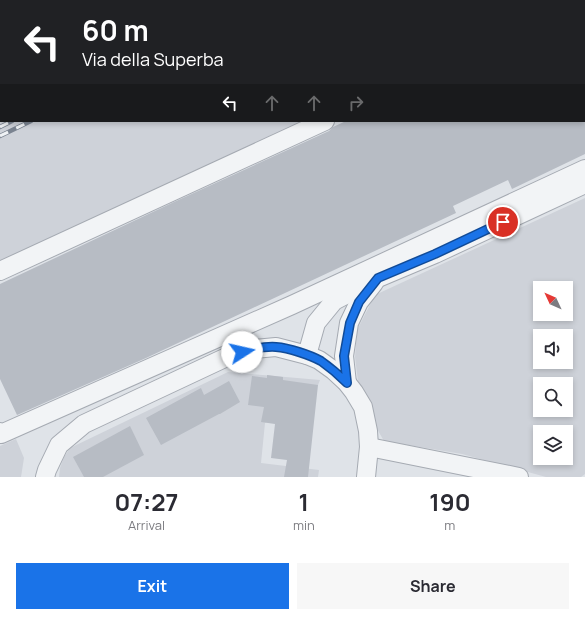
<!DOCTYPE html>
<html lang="en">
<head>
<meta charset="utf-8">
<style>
  :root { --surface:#fff; --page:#f7f7f7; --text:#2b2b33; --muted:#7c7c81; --accent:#1a73e8 }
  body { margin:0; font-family:Manrope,sans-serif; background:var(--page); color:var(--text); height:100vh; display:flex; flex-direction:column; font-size:15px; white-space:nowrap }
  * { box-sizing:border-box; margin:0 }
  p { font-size:13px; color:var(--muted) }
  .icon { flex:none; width:22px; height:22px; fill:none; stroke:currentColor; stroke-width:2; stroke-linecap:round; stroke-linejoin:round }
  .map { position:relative; height:477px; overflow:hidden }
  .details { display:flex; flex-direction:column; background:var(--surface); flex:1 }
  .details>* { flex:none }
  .guide { position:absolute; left:0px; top:0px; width:585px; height:122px; box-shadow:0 2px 6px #0003; background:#202124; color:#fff; overflow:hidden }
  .needle { width:26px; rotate:314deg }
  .tools { position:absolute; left:533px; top:281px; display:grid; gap:8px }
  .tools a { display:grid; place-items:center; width:40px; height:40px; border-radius:0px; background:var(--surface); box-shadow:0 2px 6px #0003; font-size:20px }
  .pin { position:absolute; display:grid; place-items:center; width:34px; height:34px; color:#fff; margin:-17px; border:2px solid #fff; border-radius:50%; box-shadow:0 1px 4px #0007 }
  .me { position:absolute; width:44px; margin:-22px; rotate:80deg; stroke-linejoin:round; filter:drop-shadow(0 0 3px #0008) }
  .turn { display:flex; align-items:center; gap:14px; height:84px; padding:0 16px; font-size:18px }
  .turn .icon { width:52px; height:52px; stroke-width:2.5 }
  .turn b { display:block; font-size:28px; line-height:34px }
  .lanes { display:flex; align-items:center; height:38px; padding:0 16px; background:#0003; justify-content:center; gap:20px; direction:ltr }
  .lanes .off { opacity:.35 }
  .eta { display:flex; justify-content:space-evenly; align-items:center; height:68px; text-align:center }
  .eta b { font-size:24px; font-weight:700; line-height:28px }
  .action { display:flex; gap:8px; margin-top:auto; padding:8px 16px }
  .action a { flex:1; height:46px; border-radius:0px; background:var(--accent); color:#fff; font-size:16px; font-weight:700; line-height:46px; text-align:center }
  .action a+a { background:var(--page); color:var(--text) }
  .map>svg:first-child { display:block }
  .built { fill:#ced2d9; fill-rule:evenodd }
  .building { fill:#b7bcc4 }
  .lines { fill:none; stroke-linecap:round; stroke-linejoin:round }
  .minor-casing { stroke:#a5aab2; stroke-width:20 }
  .major-casing { stroke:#a0a8b3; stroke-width:24 }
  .minor { stroke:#f2f4f6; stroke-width:18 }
  .major { stroke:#fff; stroke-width:22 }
  .rail-casing { stroke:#7a8390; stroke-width:4.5 }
  .rail { stroke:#eff2f5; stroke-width:3; stroke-dasharray:9; stroke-linecap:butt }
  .route-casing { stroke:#114b97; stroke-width:10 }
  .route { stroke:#1a73e8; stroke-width:7 }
</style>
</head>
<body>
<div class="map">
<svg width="585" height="477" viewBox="0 0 585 477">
  <rect width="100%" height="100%" fill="#dfe3e8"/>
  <g class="built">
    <path d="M260 0H585V16H584V1H258Z"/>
    <path d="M1 115V121H310L0 272V116Z"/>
    <path d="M585 198V474L581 477H546L462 454 384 441 373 422 359 390 355 357 357 330 375 295ZM540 288H566V314H540ZM540 336H566V362H540ZM540 384H566V410H540ZM540 432H566V458H540Z"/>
    <path d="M228 372 320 380 318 385 265 423 261 463 319 470 318 477H59L60 468 64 457 70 448Z"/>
    <path d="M16 439 24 458 21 477H0V446Z"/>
  </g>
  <g class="building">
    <path d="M346 121H585V154L512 189 508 180 453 206 456 213 146 358 17 415 0 379V284L174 202 329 131 333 127Z"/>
    <path d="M267 375 283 377V380L318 385 308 477H284L287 460 271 458 275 424 261 422 264 407 248 405 252 376 267 378Z"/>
    <path d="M229 381 240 402 220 414H219L161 445 146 418 201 388 204 395Z"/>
    <path d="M130 426 144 455 103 477H84L73 457Z"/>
  </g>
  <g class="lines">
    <defs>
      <g id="minor">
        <path d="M119 0 120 1"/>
        <path d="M143 1 146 0"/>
        <path d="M584 30H585"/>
        <path d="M0 91 1 92"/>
        <path d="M0 271 325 121"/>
        <path d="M307 355 316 323 334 301 378 278 435 254 585 184"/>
        <path d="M347 383 344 356 349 323 359 302 374 283"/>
        <path d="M0 432 1 434 292 305 585 169"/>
        <path d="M369 447 519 477"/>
        <path d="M45 477 47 470 59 445 84 424 231 355 254 349 276 347 307 355 319 360 333 370 347 383 354 392 363 407 368 431 369 447 366 477"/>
      </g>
      <g id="major">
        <path d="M191 1 193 0"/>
        <path d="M227 1 229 0"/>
        <path d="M0 108H1"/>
      </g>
    </defs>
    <use href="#minor" class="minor-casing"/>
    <use href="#major" class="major-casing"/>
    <use href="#minor" class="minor"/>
    <use href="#major" class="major"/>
    <defs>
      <g id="rail">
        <path d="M279 1 282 0"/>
        <path d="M300 1 303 0"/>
        <path d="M0 127 12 121"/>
        <path d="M0 136 31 121"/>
      </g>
    </defs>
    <use href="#rail" class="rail-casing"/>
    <use href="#rail" class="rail"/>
  </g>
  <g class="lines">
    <defs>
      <path id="route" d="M242 352C253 349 265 346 276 347 289 348 310 355 321 361 331 368 339 375 347 383L344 356 350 323 359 302 378 278 435 254 503 222"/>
    </defs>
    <use href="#route" class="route-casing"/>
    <use href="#route" class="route"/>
  </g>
</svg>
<div class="tools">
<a><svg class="needle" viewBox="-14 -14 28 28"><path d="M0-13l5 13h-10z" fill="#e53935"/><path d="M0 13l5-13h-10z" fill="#7c7c81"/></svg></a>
<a><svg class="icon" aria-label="sound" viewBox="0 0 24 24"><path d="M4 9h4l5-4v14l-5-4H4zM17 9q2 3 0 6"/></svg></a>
<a><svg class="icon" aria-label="search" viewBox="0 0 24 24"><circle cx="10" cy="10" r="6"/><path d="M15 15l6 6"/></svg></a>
<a><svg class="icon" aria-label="layers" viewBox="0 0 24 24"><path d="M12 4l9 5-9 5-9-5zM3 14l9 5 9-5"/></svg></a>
</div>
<div class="pin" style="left:503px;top:222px;background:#d93025"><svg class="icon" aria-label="arrive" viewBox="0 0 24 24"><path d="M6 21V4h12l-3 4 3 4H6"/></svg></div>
<svg class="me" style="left:242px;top:352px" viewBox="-20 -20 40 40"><circle r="19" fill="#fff"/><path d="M0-13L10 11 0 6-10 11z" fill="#1a73e8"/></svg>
<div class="guide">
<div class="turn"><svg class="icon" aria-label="left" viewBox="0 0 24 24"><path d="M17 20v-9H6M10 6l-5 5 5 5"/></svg><div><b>60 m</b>Via della Superba</div></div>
<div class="lanes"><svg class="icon" aria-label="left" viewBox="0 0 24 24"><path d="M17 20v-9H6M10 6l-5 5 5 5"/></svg><svg class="icon off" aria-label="ahead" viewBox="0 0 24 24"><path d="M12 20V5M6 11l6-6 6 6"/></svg><svg class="icon off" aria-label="ahead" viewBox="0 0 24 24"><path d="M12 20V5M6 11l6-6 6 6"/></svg><svg class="icon off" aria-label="right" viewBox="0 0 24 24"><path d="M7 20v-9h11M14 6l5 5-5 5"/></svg></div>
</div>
</div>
<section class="details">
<div class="eta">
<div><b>07:27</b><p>Arrival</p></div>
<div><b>1</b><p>min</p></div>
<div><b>190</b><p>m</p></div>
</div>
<div class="action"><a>Exit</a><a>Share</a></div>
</section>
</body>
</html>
